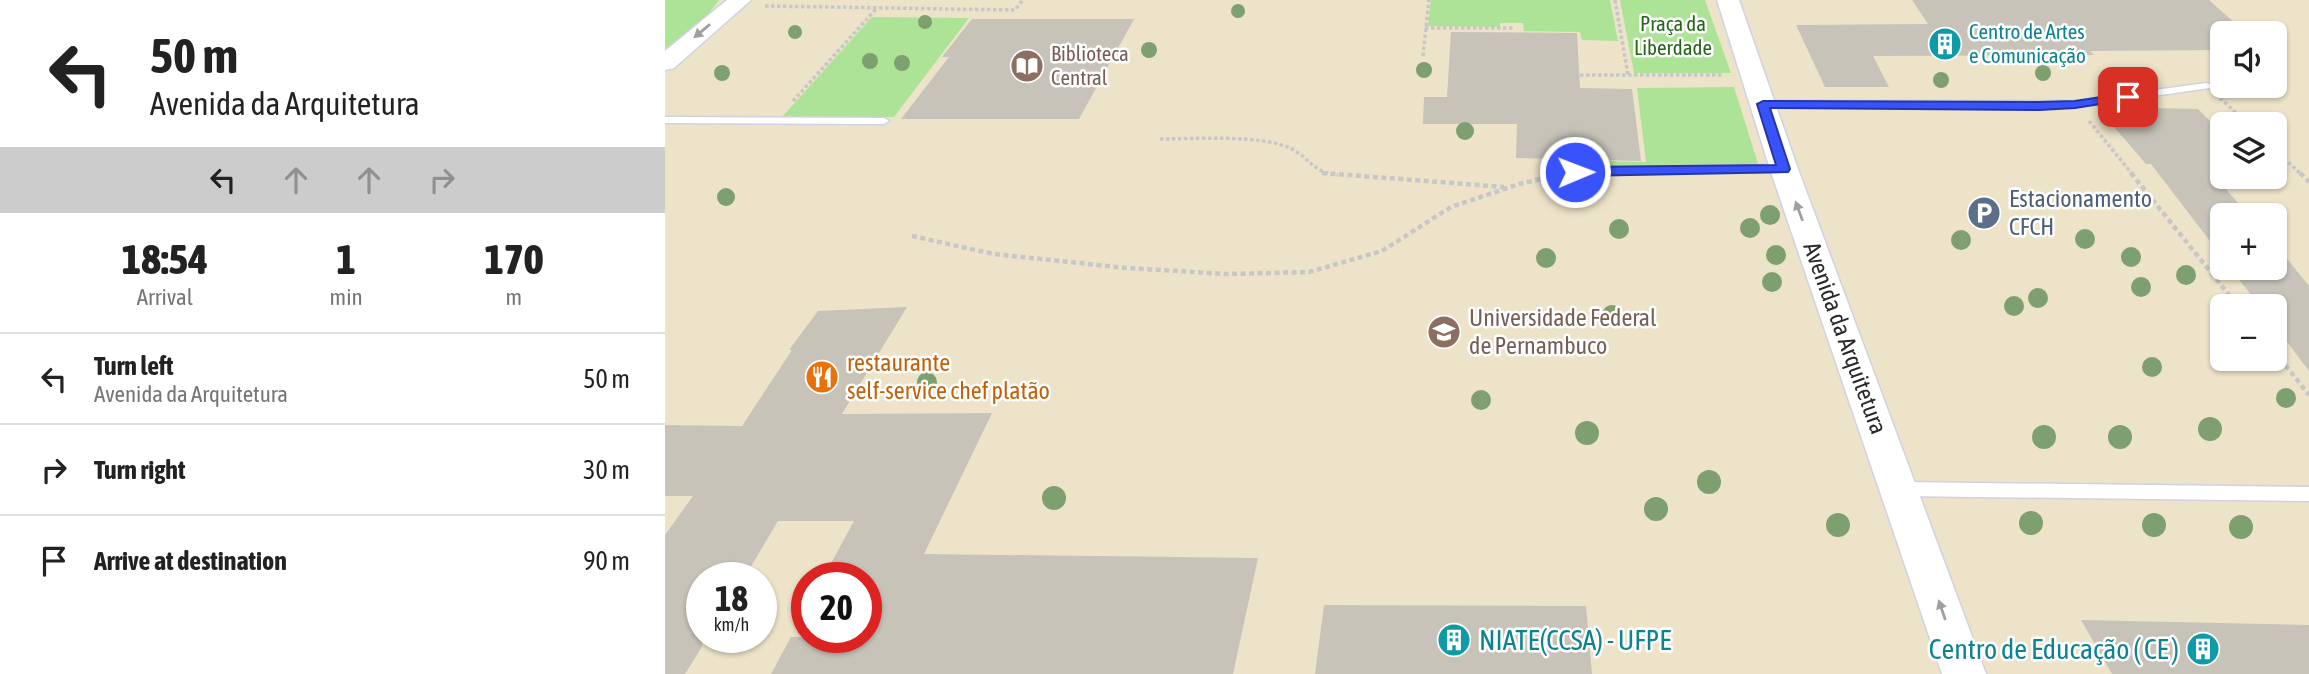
<!DOCTYPE html>
<html lang="en">
<head>
<meta charset="utf-8">
<style>
  :root { --surface:#fff; --page:#f6f6f6; --text:#222; --muted:#767676; --line:#e0e0e0 }
  body { margin:0; font-family:"Asap Condensed",sans-serif; background:var(--page); color:var(--text); height:100vh; display:flex; flex-direction:column; font-size:26px; white-space:nowrap }
  * { box-sizing:border-box; margin:0 }
  p { font-size:23px; color:var(--muted) }
  .icon { flex:none; width:38px; height:38px; fill:none; stroke:currentColor; stroke-width:2; stroke-linecap:round; stroke-linejoin:round }
  .map { position:relative; flex:1; overflow:hidden }
  .details { display:flex; flex-direction:column; background:var(--surface); width:665px }
  .details>* { flex:none }
  .guide { background:#fff; color:var(--text); overflow:hidden }
  .fabs { position:absolute; left:1545px; top:21px; display:grid; gap:14px }
  .fabs a { display:grid; place-items:center; width:77px; height:77px; border-radius:10px; background:var(--surface); box-shadow:0 2px 5px #0004; font-size:35px }
  .speed { position:absolute; left:21px; top:562px; display:flex; gap:14px; font-size:35px; font-weight:700; text-align:center }
  .speed>* { display:grid; place-content:center; width:91px; height:91px; border-radius:50%; background:var(--surface); box-shadow:0 2px 5px #0004; line-height:1 }
  .speed small { font-size:18px; font-weight:400 }
  .speed .limit { border:10px solid #d22; background:#fff; color:#111 }
  .pin { position:absolute; display:grid; place-items:center; width:60px; height:60px; color:#fff; margin:-30px; border-radius:14px; box-shadow:0 4px 10px #0006 }
  .me { position:absolute; width:77px; margin:-38px; rotate:89deg; stroke-linejoin:round; filter:drop-shadow(0 0 5px #0008) }
  .turn { display:flex; align-items:center; gap:24px; height:147px; padding:0 35px; font-size:32px }
  .turn .icon { width:91px; height:91px; stroke-width:2.5 }
  .turn b { display:block; font-size:49px; line-height:60px }
  .lanes { display:flex; align-items:center; height:66px; padding:0 35px; background:#0003; justify-content:center; gap:35px; direction:ltr }
  .lanes .off { opacity:.35 }
  .eta { display:flex; justify-content:space-evenly; align-items:center; height:119px; text-align:center }
  .eta b { font-size:42px; font-weight:800; line-height:49px }
  ul { padding:0; list-style:none }
  li { display:flex; align-items:center; gap:21px; height:91px; padding:0 35px; border-top:2px solid var(--line) }
  li div { flex:1 }
  li b { display:block; font-size:26px }
  li em { font-style:normal }
  main { display:flex; flex:1; min-height:0 }
  .map>svg:first-child { display:block }
  .education { fill:#ede3c9; fill-rule:evenodd }
  .green { fill:#ace396 }
  .building { fill:#c7c3b9 }
  .lines { fill:none; stroke-linecap:round; stroke-linejoin:round }
  .service-casing { stroke:#d0d2e2; stroke-width:3 }
  .tertiary-casing { stroke:#d0d2e2; stroke-width:3 }
  .path-far1 { stroke:#c7c7c7; stroke-width:3.5; stroke-dasharray:3.5 2.5; stroke-linecap:butt }
  .path { stroke:#c7c7c7; stroke-width:4.5; stroke-dasharray:5 3.5; stroke-linecap:butt }
  .service { fill:#fff; fill-rule:evenodd }
  .tertiary { fill:#fff; fill-rule:evenodd }
  .tree { fill:#7e9f70 }
  .oneway { fill:#9f9f9f }
  .route { fill:#3853fb; stroke:#2436a3; stroke-width:2 }
  .labels { text-anchor:middle; stroke-width:5; stroke-linejoin:round; paint-order:stroke }
  .far-park-label { font-size:21px; fill:#256619; stroke:#fff }
  .far-culture-label { font-size:21px; fill:#0d838f; stroke:#fff; text-anchor:start }
  .far-education-label { font-size:21px; fill:#785e54; stroke:#fff; text-anchor:start }
  .service-label { font-size:24px; fill:#4e5e75; stroke:#fff; text-anchor:start }
  .education-label { font-size:24px; fill:#785e54; stroke:#fff; text-anchor:start }
  .street-label { font-size:24px; fill:#292929; stroke:#fff }
  .food-label { font-size:24px; fill:#c56008; stroke:#fff; text-anchor:start }
  .near-culture-label { font-size:28px; fill:#0d838f; stroke:#fff; text-anchor:start }
</style>
</head>
<body>
<main>
<section class="details">
<div class="guide">
<div class="turn"><svg class="icon" aria-label="left" viewBox="0 0 24 24"><path d="M17 20v-9H6M10 6l-5 5 5 5"/></svg><div><b>50 m</b>Avenida da Arquitetura</div></div>
<div class="lanes"><svg class="icon" aria-label="left" viewBox="0 0 24 24"><path d="M17 20v-9H6M10 6l-5 5 5 5"/></svg><svg class="icon off" aria-label="ahead" viewBox="0 0 24 24"><path d="M12 20V5M6 11l6-6 6 6"/></svg><svg class="icon off" aria-label="ahead" viewBox="0 0 24 24"><path d="M12 20V5M6 11l6-6 6 6"/></svg><svg class="icon off" aria-label="right" viewBox="0 0 24 24"><path d="M7 20v-9h11M14 6l5 5-5 5"/></svg></div>
</div>
<div class="eta">
<div><b>18:54</b><p>Arrival</p></div>
<div><b>1</b><p>min</p></div>
<div><b>170</b><p>m</p></div>
</div>
<ul>
<li><svg class="icon" aria-label="left" viewBox="0 0 24 24"><path d="M17 20v-9H6M10 6l-5 5 5 5"/></svg><div><b>Turn left</b><p>Avenida da Arquitetura</p></div><em>50 m</em></li>
<li><svg class="icon" aria-label="right" viewBox="0 0 24 24"><path d="M7 20v-9h11M14 6l5 5-5 5"/></svg><div><b>Turn right</b></div><em>30 m</em></li>
<li><svg class="icon" aria-label="arrive" viewBox="0 0 24 24"><path d="M6 21V4h12l-3 4 3 4H6"/></svg><div><b>Arrive at destination</b></div><em>90 m</em></li>
</ul>
</section>
<div class="map">
<svg width="1644" height="674" viewBox="0 0 1644 674">
  <rect width="100%" height="100%" fill="#ebe5da"/>
  <path class="education" d="M0 0H1644V674H0ZM1558 33H1610V86H1558ZM1558 124H1610V177H1558ZM1558 215H1610V268H1558ZM1558 306H1610V359H1558ZM37 578H96V637H37ZM142 578H201V637H142Z"/>
  <g class="green">
    <path d="M0 0H54L42 16 0 52Z"/>
    <path d="M766 0H945L953 41 917 40 915 32 859 31 858 23H835V27L763 26Z"/>
    <path d="M955 0H1040L1066 73H969Z"/>
    <path d="M207 17 304 18 229 117H117Z"/>
    <path d="M1069 87 1094 167 937 168 936 161 981 162 972 88Z"/>
  </g>
  <g class="building">
    <path d="M1247 0H1544L1581 33H1558V50L1425 51 1429 55 1208 56 1224 87H1160L1131 25 1263 24Z"/>
    <path d="M307 19H469L414 119H236L284 57H277Z"/>
    <path d="M786 32 912 33 915 88 967 89 976 161 851 158 852 124H758L759 97H782Z"/>
    <path d="M1432 107 1533 109 1558 134V186L1584 215H1558V258L1486 164H1481Z"/>
    <path d="M1610 244 1644 286V371L1610 326V306H1595L1565 268H1610Z"/>
    <path d="M242 307 177 414 327 413 259 554 593 558 568 674H106L126 637H201V578H158L189 521H113L79 578H37V647L20 674H0V535L28 496H0V425L77 426 127 350H124L153 311Z"/>
    <path d="M659 605 921 606 927 674H650Z"/>
    <path d="M1416 620 1644 625V674H1447Z"/>
  </g>
  <g class="lines">
    <defs>
      <g id="service">
        <path d="M1541 83 1545 84V88L1410 107H1098L1093 104 1098 101H1410Z"/>
        <path d="M0 117 219 118 224 121 219 124 0 123Z"/>
        <path d="M1119 165 1125 169 1123 172 910 175 904 171 910 167Z"/>
        <path d="M1236 482 1644 487V501L1236 496 1230 494 1228 489 1230 484Z"/>
      </g>
      <g id="tertiary">
        <path d="M62 0H86L9 68 0 70V51Z"/>
        <path d="M1052 0H1074L1133 169 1321 674H1277L1105 169Z"/>
      </g>
    </defs>
    <use href="#service" class="service-casing"/>
    <use href="#tertiary" class="tertiary-casing"/>
    <g class="path-far1">
      <path d="M950 0 963 75"/>
      <path d="M100 6 350 10 358 0"/>
      <path d="M760 28H849"/>
      <path d="M758 56 764 0"/>
      <path d="M915 75H1058"/>
      <path d="M1555 98 1583 124"/>
      <path d="M128 101 211 9"/>
      <path d="M1424 121 1468 175"/>
      <path d="M495 139C528 139 598 134 627 149 646 159 648 173 673 175"/>
      <path d="M1610 150 1637 175"/>
    </g>
    <g class="path">
      <path d="M657 173 839 187"/>
      <path d="M1466 173 1573 306"/>
      <path d="M1635 173 1644 182"/>
      <path d="M247 236 329 254 461 268 561 274 644 272 717 251 786 207 854 184 889 176"/>
      <path d="M1610 352 1644 395"/>
    </g>
    <use href="#service" class="service"/>
    <use href="#tertiary" class="tertiary"/>
  </g>
  <g class="tree">
    <circle cx="573" cy="11" r="7"/>
    <circle cx="260" cy="22" r="7"/>
    <circle cx="130" cy="32" r="7"/>
    <circle cx="484" cy="50" r="8"/>
    <circle cx="205" cy="61" r="8"/>
    <circle cx="237" cy="63" r="8"/>
    <circle cx="759" cy="70" r="8"/>
    <circle cx="57" cy="73" r="8"/>
    <circle cx="1378" cy="73" r="8"/>
    <circle cx="1276" cy="80" r="8"/>
    <circle cx="800" cy="131" r="9"/>
    <circle cx="61" cy="197" r="9"/>
    <circle cx="910" cy="199" r="9"/>
    <circle cx="1105" cy="215" r="10"/>
    <circle cx="1085" cy="228" r="10"/>
    <circle cx="954" cy="229" r="10"/>
    <circle cx="1420" cy="239" r="10"/>
    <circle cx="1296" cy="240" r="10"/>
    <circle cx="1111" cy="255" r="10"/>
    <circle cx="1466" cy="257" r="10"/>
    <circle cx="881" cy="258" r="10"/>
    <circle cx="1521" cy="275" r="10"/>
    <circle cx="1107" cy="282" r="10"/>
    <circle cx="1476" cy="287" r="10"/>
    <circle cx="1373" cy="298" r="10"/>
    <circle cx="1349" cy="306" r="10"/>
    <circle cx="947" cy="315" r="10"/>
    <circle cx="1487" cy="367" r="10"/>
    <circle cx="262" cy="382" r="10"/>
    <circle cx="1621" cy="398" r="10"/>
    <circle cx="816" cy="400" r="10"/>
    <circle cx="1545" cy="429" r="12"/>
    <circle cx="922" cy="433" r="12"/>
    <circle cx="1379" cy="437" r="12"/>
    <circle cx="1455" cy="437" r="12"/>
    <circle cx="1044" cy="482" r="12"/>
    <circle cx="389" cy="498" r="12"/>
    <circle cx="991" cy="509" r="12"/>
    <circle cx="1366" cy="523" r="12"/>
    <circle cx="1173" cy="525" r="12"/>
    <circle cx="1489" cy="525" r="12"/>
    <circle cx="1576" cy="527" r="12"/>
  </g>
  <defs><path id="oneway-solid" d="M-6-.8H1V-3.2L6.5 0L1 3.2V.8H-6Z" transform="scale(1.75)"/></defs>
  <g class="oneway">
    <use href="#oneway-solid" transform="translate(37 31) rotate(140)"/>
    <use href="#oneway-solid" transform="translate(1134 211) rotate(-110)"/>
    <use href="#oneway-solid" transform="translate(1277 610) rotate(-109)"/>
  </g>
  <path class="route" d="M1463 93 1469 97 1467 99 1410 108 1374 110 1105 108 1125 169 1123 172 910 176 903 172 910 167 1111 165 1092 104 1098 101 1374 102 1410 101Z"/>
  <defs>
    <symbol id="building-disc" viewBox="-11 -11 22 22"><circle r="9.5" fill="#0f9aa8" stroke="#fff"/><path d="M-4-6H4V6H1V3H-1V6H-4ZM-2.5-4.3h1.7v1.8h-1.7ZM.8-4.3h1.7v1.8H.8ZM-2.5-1h1.7V.8h-1.7ZM.8-1h1.7V.8H.8Z" fill="#fff"/></symbol>
    <symbol id="library-disc" viewBox="-11 -11 22 22"><circle r="9.5" fill="#8d6e63" stroke="#fff"/><path d="M-6-4Q-3-5.5-.7-3.5V5Q-3 3-6 4ZM6-4Q3-5.5 .7-3.5V5Q3 3 6 4Z" fill="#fff"/></symbol>
    <symbol id="parking-disc" viewBox="-11 -11 22 22"><circle r="9.5" fill="#5c6f8a" stroke="#fff"/><path d="M-3.5-5.5H1a3.5 3.5 0 0 1 0 7H-1V5.5H-3.5ZM-1-3.4V-.6H.8a1.4 1.4 0 0 0 0-2.8Z" fill="#fff"/></symbol>
    <symbol id="university-disc" viewBox="-11 -11 22 22"><circle r="9.5" fill="#8d6e63" stroke="#fff"/><path d="M0-5L7-2L0 1L-7-2ZM-4 1L0 2.5L4 1V4Q0 6-4 4Z" fill="#fff"/></symbol>
    <symbol id="restaurant-disc" viewBox="-11 -11 22 22"><circle r="9.5" fill="#e8710a" stroke="#fff"/><path d="M-5-6h1v4h1v-4h1v4h1v-4h1v5L-1.5 .5V6h-2V.5L-5-1ZM5-6V6H3V1.5H1.5Q1.5-4 5-6Z" fill="#fff"/></symbol>
  </defs>
  <g fill-rule="evenodd">
    <use href="#building-disc" x="1261" y="25" width="38" height="38"/>
    <use href="#library-disc" x="343" y="47" width="38" height="38"/>
    <use href="#parking-disc" x="1300" y="194" width="38" height="38"/>
    <use href="#university-disc" x="760" y="313" width="38" height="38"/>
    <use href="#restaurant-disc" x="138" y="358" width="38" height="38"/>
    <use href="#building-disc" x="770" y="621" width="38" height="38"/>
    <use href="#building-disc" x="1519" y="630" width="38" height="38"/>
  </g>
  <g class="labels">
    <g class="far-park-label">
      <text x="1008" y="31">Praça da<tspan x="1008" dy="24">Liberdade</tspan></text>
    </g>
    <g class="far-culture-label">
      <text x="1304" y="39">Centro de Artes<tspan x="1304" dy="24">e Comunicação</tspan></text>
    </g>
    <g class="far-education-label">
      <text x="386" y="61">Biblioteca<tspan x="386" dy="24">Central</tspan></text>
    </g>
    <g class="service-label">
      <text x="1344" y="207">Estacionamento<tspan x="1344" dy="28">CFCH</tspan></text>
    </g>
    <g class="education-label">
      <text x="804" y="326">Universidade Federal<tspan x="804" dy="28">de Pernambuco</tspan></text>
    </g>
    <g class="street-label">
      <text transform="translate(1180 338) rotate(70)" y="8">Avenida da Arquitetura</text>
    </g>
    <g class="food-label">
      <text x="182" y="371">restaurante<tspan x="182" dy="28">self-service chef platão</tspan></text>
    </g>
    <g class="near-culture-label">
      <text x="814" y="650">NIATE(CCSA) - UFPE</text>
      <text x="1514" y="659" text-anchor="end">Centro de Educação ( CE )</text>
    </g>
  </g>
</svg>
<div class="fabs">
<a><svg class="icon" aria-label="sound" viewBox="0 0 24 24"><path d="M4 9h4l5-4v14l-5-4H4zM17 9q2 3 0 6"/></svg></a>
<a><svg class="icon" aria-label="layers" viewBox="0 0 24 24"><path d="M12 4l9 5-9 5-9-5zM3 14l9 5 9-5"/></svg></a>
<a>+</a>
<a>−</a>
</div>
<div class="speed"><div>18<small>km/h</small></div><div class="limit">20</div></div>
<div class="pin" style="left:1463px;top:97px;background:#d93025"><svg class="icon" aria-label="arrive" viewBox="0 0 24 24"><path d="M6 21V4h12l-3 4 3 4H6"/></svg></div>
<svg class="me" style="left:910px;top:172px" viewBox="-20 -20 40 40"><circle r="17" fill="#3853fb" stroke="#fff" stroke-width="3"/><path d="M0-11L8 9 0 5-8 9z" fill="#fff"/></svg>
</div>
</main>
</body>
</html>
